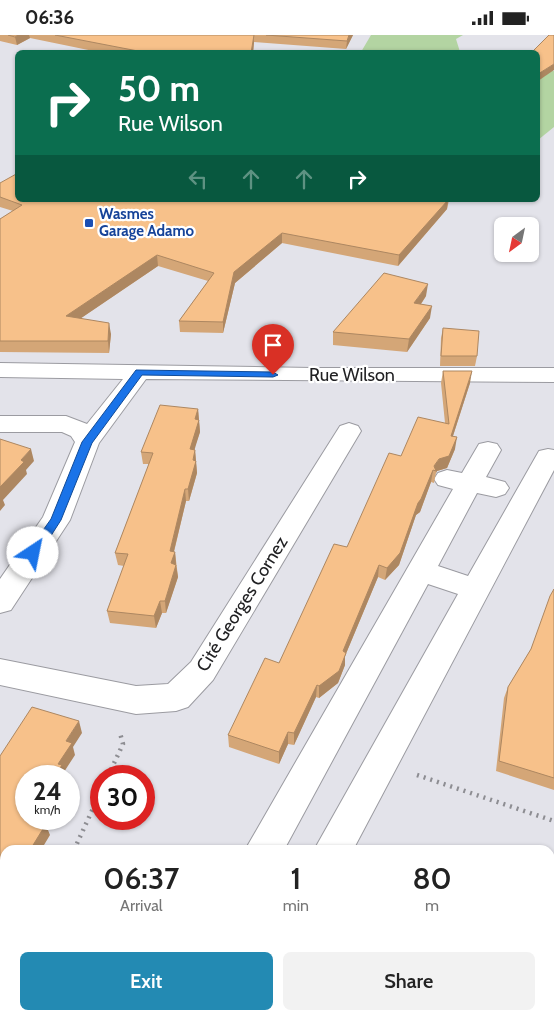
<!DOCTYPE html>
<html lang="en">
<head>
<meta charset="utf-8">
<style>
  :root { --surface:#fff; --page:#f2f2f2; --text:#222; --muted:#767676; --accent:#238ab3 }
  body { margin:0; font-family:Cabin,sans-serif; background:var(--page); color:var(--text); height:100vh; display:flex; flex-direction:column; font-size:19px; white-space:nowrap }
  * { box-sizing:border-box; margin:0 }
  p { font-size:16px; color:var(--muted) }
  .icon { flex:none; width:28px; height:28px; fill:none; stroke:currentColor; stroke-width:2; stroke-linecap:round; stroke-linejoin:round }
  .map { position:relative; flex:1; overflow:hidden }
  .sheet { position:absolute; left:0px; top:810px; width:555px; height:175px; display:flex; flex-direction:column; background:var(--surface); border-radius:15px 15px 0 0; box-shadow:0 1px 4px #0004 }
  .sheet>* { flex:none }
  .banner { position:absolute; left:15px; top:15px; width:525px; height:152px; border-radius:8px; box-shadow:0 1px 4px #0004; background:#0b6e4f; color:#fff; overflow:hidden }
  .needle { width:32px; rotate:213deg }
  .tools { position:absolute; left:494px; top:182px; display:grid; gap:10px }
  .tools a { display:grid; place-items:center; width:45px; height:45px; border-radius:8px; background:var(--surface); box-shadow:0 1px 4px #0004; font-size:25px }
  .speed { position:absolute; left:15px; top:730px; display:flex; gap:10px; font-size:25px; font-weight:700; text-align:center }
  .speed>* { display:grid; place-content:center; width:65px; height:65px; border-radius:50%; background:var(--surface); box-shadow:0 1px 4px #0004; line-height:1 }
  .speed small { font-size:12px; font-weight:400 }
  .speed .limit { border:8px solid #d22; background:#fff; color:#111 }
  .pin { position:absolute; display:grid; place-items:center; width:42px; height:42px; color:#fff; margin:-51px -21px; border-radius:50% 50% 50% 0; rotate:-45deg; box-shadow:0 0 5px #0007 }
  .pin .icon { rotate:45deg }
  .me { position:absolute; width:55px; margin:-28px; rotate:34deg; stroke-linejoin:round; filter:drop-shadow(0 0 4px #0008) }
  .turn { display:flex; align-items:center; gap:18px; height:105px; padding:0 20px; font-size:22px }
  .turn .icon { width:65px; height:65px; stroke-width:2.5 }
  .turn b { display:block; font-size:35px; line-height:42px }
  .lanes { display:flex; align-items:center; height:48px; padding:0 20px; background:#0003; justify-content:center; gap:25px; direction:ltr }
  .lanes .off { opacity:.35 }
  .eta { display:flex; justify-content:space-evenly; align-items:center; height:85px; text-align:center }
  .eta b { font-size:30px; font-weight:600; line-height:35px }
  .action { display:flex; gap:10px; margin-top:auto; padding:10px 20px }
  .action a { flex:1; height:58px; border-radius:8px; background:var(--accent); color:#fff; font-size:20px; font-weight:600; line-height:58px; text-align:center }
  .action a+a { background:var(--page); color:var(--text) }
  .status { display:flex; justify-content:space-between; align-items:center; height:35px; padding:0 25px; background:var(--surface); direction:ltr }
  .status svg { height:14px; fill:currentColor }
  .map>svg:first-child { display:block }
  .green { fill:#b3d4a2 }
  .lines { fill:none; stroke-linecap:round; stroke-linejoin:round }
  .minor-casing { stroke:#9b9ba1; stroke-width:2 }
  .path-far1 { stroke:#8d8d92; stroke-width:2; stroke-dasharray:0.5 2; stroke-linecap:butt }
  .path { stroke:#8d8d92; stroke-width:4.5; stroke-dasharray:2 5; stroke-linecap:butt }
  .minor { fill:#fff; fill-rule:evenodd }
  .wall { fill:#d4a677 }
  .shaded-wall { fill:#ad8761 }
  .building { fill:#f7c18a; stroke:#ad8761 }
  .route { fill:#1a73e8; stroke:#114b97 }
  .transit-dot { fill:#1a4fb4; stroke:#fff; stroke-width:2 }
  .labels { text-anchor:middle; stroke-width:4.5; stroke-linejoin:round; paint-order:stroke }
  .far-transit-label { font-size:15px; font-weight:bold; fill:#164399; stroke:#fff; text-anchor:start }
  .street-label { font-size:18px; fill:#212123; stroke:#fff }
</style>
</head>
<body>
<div class="status"><b>06:36</b><svg viewBox="0 0 49 12"><path d="M0 12V9h3v3zM5 12V6h3v6zM10 12V3h3v9zM15 12V0h3v12zM26 1h20v11H26zM47 4h2v5h-2z"/></svg></div>
<div class="map">
<svg width="554" height="985" viewBox="0 0 554 985">
  <rect width="100%" height="100%" fill="#e3e3ea"/>
  <g class="green">
    <path d="M371 0H463L456 4 460 17H361Z"/>
    <path d="M538 34 554 36V92L538 105Z"/>
  </g>
  <g class="lines">
    <defs>
      <g id="minor">
        <path d="M0 328 312 333H554V347L146 344 99 408 70 485 11 575 0 578V544L43 482 75 407 71 401 62 397H0V381H66L87 389 123 344 0 342Z"/>
        <path d="M349 388 358 391 361 396 213 645 188 672 176 676 136 679 0 650V624L136 651 168 649 191 627 340 391Z"/>
        <path d="M488 407 497 409 501 415 486 442 505 447 509 453 505 459 496 462 477 458 438 531 468 541 539 416 548 414 554 415V435L353 815H314L458 559 428 549 284 815H245L453 454 438 450 434 444 438 438 447 435 462 438 479 409Z"/>
        <path d="M83 980H128L130 985H85Z"/>
        <path d="M159 980H204L202 985H157Z"/>
        <path d="M225 980H267L265 985H223Z"/>
        <path d="M386 980H428L430 985H388Z"/>
      </g>
    </defs>
    <use href="#minor" class="minor-casing"/>
    <path class="path-far1" d="M356 17 359 18"/>
    <g class="path">
      <path d="M417 740 554 786"/>
      <path d="M108 741 123 709 120 698"/>
      <path d="M74 815 101 756"/>
      <path d="M0 972 5 962"/>
    </g>
    <use href="#minor" class="minor"/>
  </g>
  <g class="wall">
    <path d="M0 0H353L346 14 254 7 253 18H103L30 3 17 10 0 6Z"/>
    <path d="M0 148 18 165H449L447 174 398 231 282 208 235 248 223 298 180 297 179 286 208 246 158 231 81 283 111 299 109 318 0 317V184L13 176 0 172Z"/>
    <path d="M426 261 421 269 430 283 407 317 333 310V297Z"/>
    <path d="M443 293 477 321 475 331H440L441 303Z"/>
    <path d="M443 336 470 348 453 401 455 414 447 433 437 436 436 438 434 448 431 447 420 477 416 480 399 530 385 545 378 542 345 621V630L338 648 319 663 316 662 294 710 288 709 279 729 229 712 228 700 279 628 401 421 445 388 441 348Z"/>
    <path d="M198 374 200 397 194 414 195 415 197 438 189 466H186L174 517H175L178 542 166 578H162L156 593 110 588 107 576 124 531 118 530 115 518 149 429H143L141 417Z"/>
    <path d="M554 554V755L496 736 504 663 508 652 531 614Z"/>
    <rect x="450" y="980" width="74" height="5"/>
  </g>
  <g class="shaded-wall">
    <path d="M18 0H29L30 3 17 10 15 2Z"/>
    <path d="M254 0V7L253 18H251Z"/>
    <path d="M349 0H353L346 14 347 6Z"/>
    <path d="M554 29V35L538 46V39Z"/>
    <path d="M448 165 447 174 398 231 399 220Z"/>
    <path d="M282 198V208L235 248 223 298V287L234 237Z"/>
    <path d="M157 220 158 231 68 292 66 281Z"/>
    <path d="M428 249 426 261 413 281 414 268Z"/>
    <path d="M432 271 430 283 407 317 409 304Z"/>
    <path d="M109 288 111 299 109 318 108 306Z"/>
    <path d="M472 336 470 348 449 413 451 401Z"/>
    <path d="M198 374 200 397 191 426 190 414 195 384Z"/>
    <path d="M457 402 455 414 447 433 437 436 436 438V436L434 431Z"/>
    <path d="M31 414 34 426 26 435 27 439 3 465 5 470 0 476V452L21 425Z"/>
    <path d="M195 415 197 438 189 466 188 454Z"/>
    <path d="M433 435 431 447 420 477 416 480 399 530 385 545 387 533Z"/>
    <path d="M185 454 186 466 172 524 175 517 176 529 172 540 170 516Z"/>
    <path d="M176 530 178 542 166 578 165 566Z"/>
    <path d="M379 530 378 542 345 621V630L338 648 319 663V651L343 616Z"/>
    <path d="M160 566 162 578 156 593 154 581Z"/>
    <path d="M317 650 316 662 294 710V698Z"/>
    <path d="M79 686 82 698 73 712 75 720 64 737 65 741H55L58 729 66 706Z"/>
    <path d="M288 697V709L279 729V717Z"/>
    <path d="M39 784H50L46 790 50 800 41 815H30L37 786Z"/>
    <path d="M5 856V874L0 882V864Z"/>
  </g>
  <g class="building">
    <path d="M8 0H18L15 2Z"/>
    <path d="M55 0H254L251 18H142L143 17Z"/>
    <path d="M266 0H349L347 6Z"/>
    <path d="M549 0H554V29L538 39V18H531Z"/>
    <path d="M18 138V165H448L399 220 282 198 234 237 223 287 179 286 214 238 157 220 66 281 109 288 108 306H0V184L22 170 0 162V148Z"/>
    <path d="M384 238 428 249 414 268 432 271 409 304 333 297Z"/>
    <path d="M443 293 479 296 477 321H441Z"/>
    <path d="M443 336H472L451 401 457 402 449 421 439 424 434 431 436 436 433 435 421 464 418 468 400 518 387 533 379 530 343 616 346 618 339 636 319 651 317 650 294 698 288 697 279 717 228 700 265 623 279 628 334 509 347 512 389 418 401 421 418 382 449 389Z"/>
    <path d="M160 370 198 374 195 384 199 385 190 414 195 415 193 425 196 426 188 454H185L170 516 175 517 171 528 176 530 165 566H160L154 581 107 576 128 519 115 518 153 418 141 417Z"/>
    <path d="M0 404 31 414 21 425 24 427 0 452Z"/>
    <path d="M554 554V743L499 726 508 652 531 614 550 561Z"/>
    <path d="M32 672 79 686 66 706 72 708 58 729 62 730 55 741H26V784H39L37 786 46 789 30 815H5V856L0 864V721Z"/>
    <rect x="454" y="980" width="70" height="5"/>
  </g>
  <path class="route" d="M136 335 273 337 278 340 273 342 142 340 92 408 61 485 38 521H29V515L51 484 82 407Z"/>
  <rect class="transit-dot" x="84" y="183" width="10" height="10" rx="2.5"/>
  <g class="labels">
    <g class="far-transit-label">
      <text x="99" y="184">Wasmes<tspan x="99" dy="17">Garage Adamo</tspan></text>
    </g>
    <g class="street-label">
      <text x="352" y="346">Rue Wilson</text>
      <text transform="translate(242 569) rotate(-58)" y="6">Cité Georges Cornez</text>
    </g>
  </g>
</svg>
<div class="tools">
<a><svg class="needle" viewBox="-14 -14 28 28"><path d="M0-13l5 13h-10z" fill="#e53935"/><path d="M0 13l5-13h-10z" fill="#767676"/></svg></a>
</div>
<div class="speed"><div>24<small>km/h</small></div><div class="limit">30</div></div>
<div class="pin" style="left:273px;top:340px;background:#d93025"><svg class="icon" aria-label="arrive" viewBox="0 0 24 24"><path d="M6 21V4h12l-3 4 3 4H6"/></svg></div>
<svg class="me" style="left:33px;top:518px" viewBox="-20 -20 40 40"><circle r="19" fill="#fff"/><path d="M0-13L10 11 0 6-10 11z" fill="#1a73e8"/></svg>
<div class="banner">
<div class="turn"><svg class="icon" aria-label="right" viewBox="0 0 24 24"><path d="M7 20v-9h11M14 6l5 5-5 5"/></svg><div><b>50 m</b>Rue Wilson</div></div>
<div class="lanes"><svg class="icon off" aria-label="left" viewBox="0 0 24 24"><path d="M17 20v-9H6M10 6l-5 5 5 5"/></svg><svg class="icon off" aria-label="ahead" viewBox="0 0 24 24"><path d="M12 20V5M6 11l6-6 6 6"/></svg><svg class="icon off" aria-label="ahead" viewBox="0 0 24 24"><path d="M12 20V5M6 11l6-6 6 6"/></svg><svg class="icon" aria-label="right" viewBox="0 0 24 24"><path d="M7 20v-9h11M14 6l5 5-5 5"/></svg></div>
</div>
<section class="sheet">
<div class="eta">
<div><b>06:37</b><p>Arrival</p></div>
<div><b>1</b><p>min</p></div>
<div><b>80</b><p>m</p></div>
</div>
<div class="action"><a>Exit</a><a>Share</a></div>
</section>
</div>
</body>
</html>
